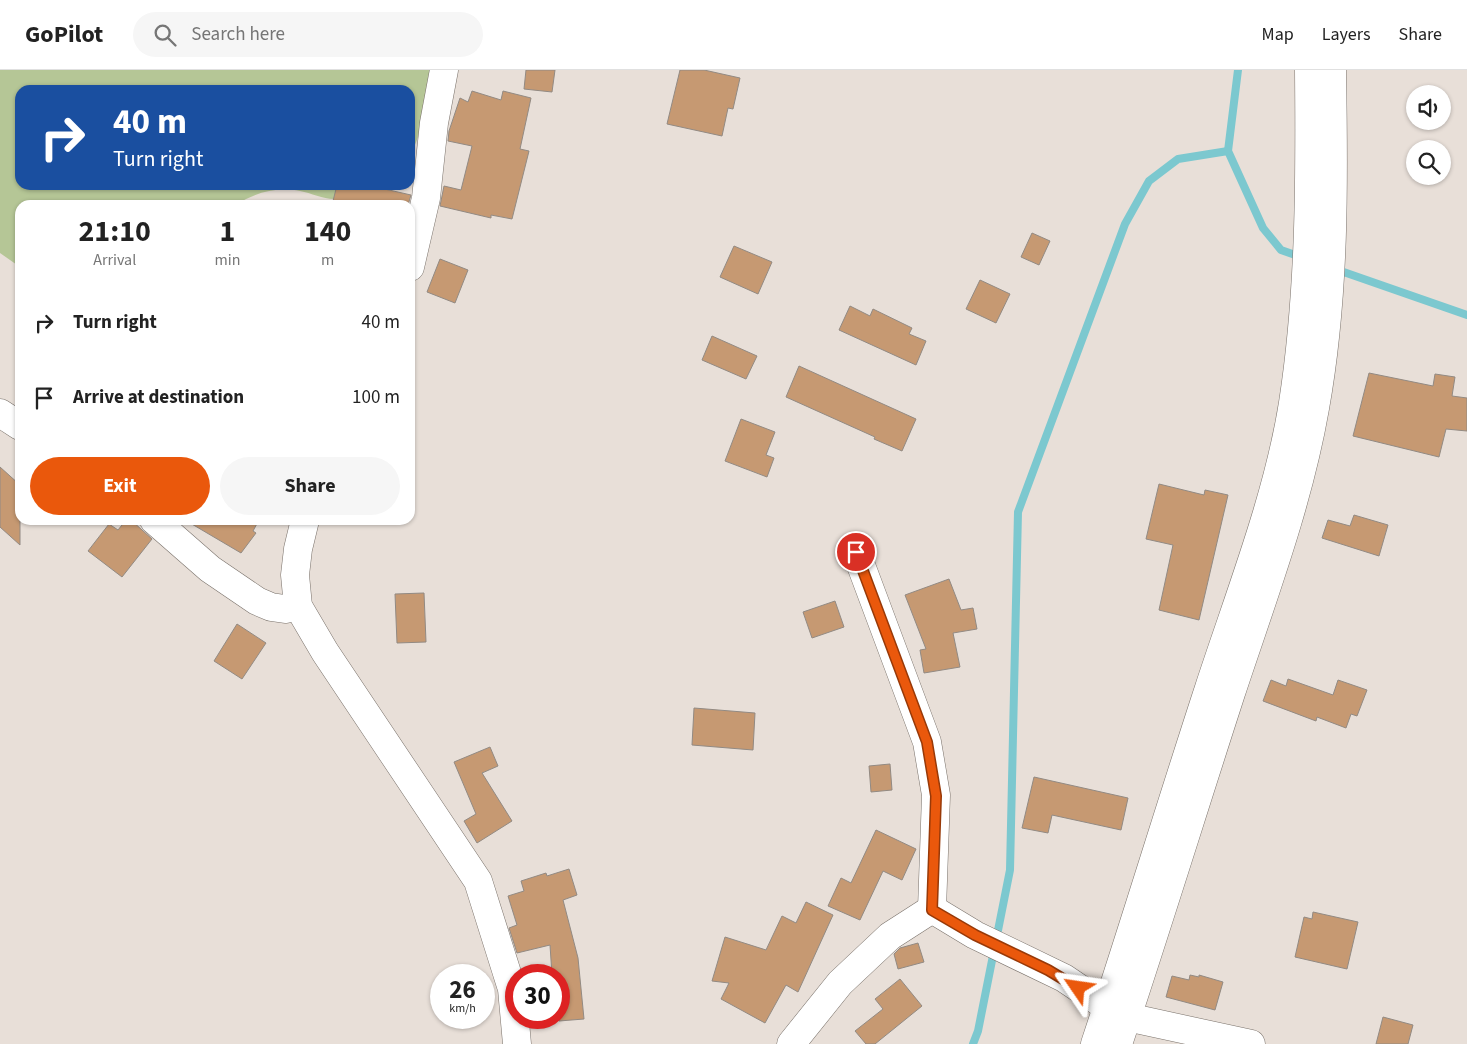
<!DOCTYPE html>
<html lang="en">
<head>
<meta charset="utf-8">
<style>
  :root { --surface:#fff; --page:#f6f6f6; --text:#222; --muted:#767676; --line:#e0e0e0; --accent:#ea580c }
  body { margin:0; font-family:"Source Sans 3",sans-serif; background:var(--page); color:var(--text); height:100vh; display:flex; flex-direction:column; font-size:19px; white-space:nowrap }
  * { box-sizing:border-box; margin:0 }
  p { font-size:16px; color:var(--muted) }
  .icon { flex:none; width:28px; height:28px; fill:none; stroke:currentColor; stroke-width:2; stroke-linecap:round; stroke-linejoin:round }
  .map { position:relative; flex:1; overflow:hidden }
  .panel { position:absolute; left:15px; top:130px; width:400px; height:325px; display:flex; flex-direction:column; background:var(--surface); border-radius:15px; box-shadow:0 1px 4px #0004 }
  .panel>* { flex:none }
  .hud { position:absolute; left:15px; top:15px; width:400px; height:105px; border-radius:15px; box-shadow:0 1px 4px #0004; background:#1a4fa0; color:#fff; overflow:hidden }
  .fabs { position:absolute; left:1406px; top:15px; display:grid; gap:10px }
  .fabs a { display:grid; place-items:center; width:45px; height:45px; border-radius:50%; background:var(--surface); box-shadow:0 1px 4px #0004; font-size:25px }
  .speed { position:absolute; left:430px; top:894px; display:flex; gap:10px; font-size:25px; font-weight:700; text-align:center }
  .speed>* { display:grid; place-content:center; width:65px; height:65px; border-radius:50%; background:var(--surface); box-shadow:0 1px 4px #0004; line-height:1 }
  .speed small { font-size:12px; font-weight:400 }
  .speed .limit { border:8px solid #d22; background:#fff; color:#111 }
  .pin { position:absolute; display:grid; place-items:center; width:42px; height:42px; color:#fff; margin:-21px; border:2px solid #fff; border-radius:50%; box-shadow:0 1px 5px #0007 }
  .me { position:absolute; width:55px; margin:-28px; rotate:302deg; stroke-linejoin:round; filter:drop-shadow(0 0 4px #0008) }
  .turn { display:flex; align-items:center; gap:18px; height:105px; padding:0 15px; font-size:22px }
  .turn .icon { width:65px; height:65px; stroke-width:2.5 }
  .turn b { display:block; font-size:35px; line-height:42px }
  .eta { display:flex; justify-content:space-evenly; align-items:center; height:85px; text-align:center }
  .eta b { font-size:30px; font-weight:700; line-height:35px }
  .action { display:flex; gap:10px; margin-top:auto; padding:10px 15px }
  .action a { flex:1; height:58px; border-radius:30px; background:var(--accent); color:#fff; font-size:20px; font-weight:700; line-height:58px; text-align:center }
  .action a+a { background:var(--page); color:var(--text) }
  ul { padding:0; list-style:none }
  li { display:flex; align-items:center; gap:15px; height:75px; padding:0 15px }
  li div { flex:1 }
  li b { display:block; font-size:19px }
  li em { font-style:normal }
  header { display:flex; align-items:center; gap:30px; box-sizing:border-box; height:70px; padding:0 25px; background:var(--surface); border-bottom:1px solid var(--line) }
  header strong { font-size:24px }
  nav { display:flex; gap:28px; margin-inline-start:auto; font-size:18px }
  .search { width:350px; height:45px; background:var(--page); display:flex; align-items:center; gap:12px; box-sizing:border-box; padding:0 18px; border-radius:28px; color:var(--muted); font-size:19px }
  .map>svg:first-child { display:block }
  .green { fill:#b5c696 }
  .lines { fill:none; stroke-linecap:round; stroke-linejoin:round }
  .stream { stroke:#7cc8cf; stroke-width:8 }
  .building { fill:#c69972; stroke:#928a83 }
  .minor-casing { stroke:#7a726b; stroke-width:29 }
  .major-casing { stroke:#7a726b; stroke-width:29 }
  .minor { stroke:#fff; stroke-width:28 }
  .major { stroke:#fff; stroke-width:28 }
  .route-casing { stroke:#983908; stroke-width:12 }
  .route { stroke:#ea580c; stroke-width:9 }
</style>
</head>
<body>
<header>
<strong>GoPilot</strong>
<div class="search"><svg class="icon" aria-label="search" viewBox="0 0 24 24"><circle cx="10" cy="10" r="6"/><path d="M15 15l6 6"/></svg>Search here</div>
<nav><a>Map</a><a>Layers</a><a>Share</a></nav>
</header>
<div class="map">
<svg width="1467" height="974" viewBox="0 0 1467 974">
  <rect width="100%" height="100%" fill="#e8dfd8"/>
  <path class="green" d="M0 0H436L426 46 410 88V20H20V115H390C373 123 353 129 334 129 323 129 311 123 300 121 278 116 254 123 236 135H20V197L0 183Z"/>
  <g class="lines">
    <g class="stream">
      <path d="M1238 0 1228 81 1263 158 1281 180 1301 187"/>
      <path d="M1335 199 1467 245"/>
      <path d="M973 974 978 961 1010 800 1018 442 1125 154 1149 111 1178 89 1228 81"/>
    </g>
  </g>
  <g class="building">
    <path d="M526 0H555L552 22 524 19Z"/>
    <path d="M680 0H704L740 8 733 39 728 38 722 66 667 54Z"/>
    <path d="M472 21 501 30 503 21 531 28 520 79 529 81 512 149 491 145V148L440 136 444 116 461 120 472 76 448 71 449 61 460 28 468 32Z"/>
    <path d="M337 115H367L411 125 408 135H332Z"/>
    <path d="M1032 163 1050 171 1039 195 1021 187Z"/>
    <path d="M734 176 772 192 758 224 720 207Z"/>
    <path d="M440 189 468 200 455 233 427 222Z"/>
    <path d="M980 210 1010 224 996 253 966 239Z"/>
    <path d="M850 236 870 246 873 239 912 258 909 264 926 271 916 295 839 260Z"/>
    <path d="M712 266 757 286 746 309 702 290Z"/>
    <path d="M799 296 916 349 902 381 874 369 875 367 786 327Z"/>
    <path d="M1369 303 1433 316 1435 304 1455 307 1452 326 1467 328V361L1446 359 1439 387 1353 366Z"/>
    <path d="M741 349 775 362 766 385 774 388 767 407 725 391Z"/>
    <path d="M0 397 20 415V475L0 457Z"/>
    <path d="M1159 414 1204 425 1205 420 1228 425 1199 550 1159 540 1173 475 1146 469Z"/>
    <path d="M1354 445 1388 455 1379 486 1322 468 1328 450 1350 456Z"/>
    <path d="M126 450H131L152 469 122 507 88 481 109 454 118 460Z"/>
    <path d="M185 450H259L253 461 256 463 241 483Z"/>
    <path d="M949 509 961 540 973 538 977 559 953 563 960 597 924 603 920 580 926 579 905 525Z"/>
    <path d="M424 523 426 572 397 573 395 524Z"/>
    <path d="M835 531 844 557 812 568 803 542Z"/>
    <path d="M237 554 266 573 242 609 214 591Z"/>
    <path d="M1288 609 1333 625 1338 610 1367 620 1357 646 1351 644 1346 658 1317 647 1316 651 1263 631 1271 610 1286 616Z"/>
    <path d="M694 638 755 643 753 680 692 675Z"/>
    <path d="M490 677 498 696 482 703 512 751 477 773 464 751 476 744 454 692Z"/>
    <path d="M890 694 892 720 871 722 869 696Z"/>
    <path d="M1034 707 1128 728 1121 760 1052 745 1048 763 1022 758Z"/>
    <path d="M876 760 916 779 902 810 883 801 860 850 828 836 841 808 851 813Z"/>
    <path d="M569 799 577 825 563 830 578 888 584 949 559 951V905H552L550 875 517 883 509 858 517 855 508 826 524 821 521 811 546 803 547 806Z"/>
    <path d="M806 832 833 845 798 922 786 915 765 953 721 929 729 913 712 911 725 867 766 880 782 846 796 853Z"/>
    <path d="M1313 842 1358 852 1347 899 1295 887 1304 847 1312 849Z"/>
    <path d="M918 873 924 892 898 899 894 884 900 878Z"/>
    <path d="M1190 905 1199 907V905L1223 912 1215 940 1166 927 1172 906 1189 910Z"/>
    <path d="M900 909 922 936 875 974H866L855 961 883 939 875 929Z"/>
    <path d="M1383 947 1413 955 1408 974H1376Z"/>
  </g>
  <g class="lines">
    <defs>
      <g id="minor">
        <path d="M410 197 426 128 434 53 444 0"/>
        <path d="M0 343 20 356"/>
        <path d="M154 450 210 499 257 531 271 537 285 539 298 536"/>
        <path d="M305 450 298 479 295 505 298 536 325 582 478 811 512 919 517 974"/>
        <path d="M856 482 927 672 936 725 932 839"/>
        <path d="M932 839 975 865 1064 908 1107 937"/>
        <path d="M1127 947 1251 974"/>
        <path d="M791 974 840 913 890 866 932 839"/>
      </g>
      <g id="major">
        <path d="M1095 974C1134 856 1170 737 1209 618 1239 526 1278 428 1293 333 1310 223 1310 111 1309 0"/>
        <path d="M1118 974C1157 857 1193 740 1231 623 1262 529 1298 435 1315 338 1335 227 1334 112 1332 0"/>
      </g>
    </defs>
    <use href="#minor" class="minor-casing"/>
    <use href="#major" class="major-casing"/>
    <use href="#minor" class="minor"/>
    <use href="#major" class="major"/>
  </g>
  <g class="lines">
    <defs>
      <path id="route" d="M856 482 927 672 936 726 932 840 975 865 1048 900 1078 918"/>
    </defs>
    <use href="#route" class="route-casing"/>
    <use href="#route" class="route"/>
  </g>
</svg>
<div class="fabs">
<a><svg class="icon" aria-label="sound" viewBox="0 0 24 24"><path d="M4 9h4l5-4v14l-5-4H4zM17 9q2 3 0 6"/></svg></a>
<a><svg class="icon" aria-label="search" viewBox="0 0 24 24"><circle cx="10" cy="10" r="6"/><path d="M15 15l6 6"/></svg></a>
</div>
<div class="speed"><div>26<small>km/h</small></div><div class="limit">30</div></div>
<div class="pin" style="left:856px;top:482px;background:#d93025"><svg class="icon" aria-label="arrive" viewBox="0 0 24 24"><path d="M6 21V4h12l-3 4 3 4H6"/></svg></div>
<svg class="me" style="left:1078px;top:918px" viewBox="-20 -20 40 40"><path d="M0-17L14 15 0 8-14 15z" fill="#ea580c" stroke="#fff" stroke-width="4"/></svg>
<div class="hud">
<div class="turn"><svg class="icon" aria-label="right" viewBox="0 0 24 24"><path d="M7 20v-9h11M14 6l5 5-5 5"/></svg><div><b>40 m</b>Turn right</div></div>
</div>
<section class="panel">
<div class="eta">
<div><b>21:10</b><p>Arrival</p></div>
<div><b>1</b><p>min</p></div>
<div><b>140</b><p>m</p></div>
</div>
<ul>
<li><svg class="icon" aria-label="right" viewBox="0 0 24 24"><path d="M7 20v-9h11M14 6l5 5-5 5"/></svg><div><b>Turn right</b></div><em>40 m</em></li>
<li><svg class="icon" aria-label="arrive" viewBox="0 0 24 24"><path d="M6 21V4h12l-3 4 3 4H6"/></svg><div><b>Arrive at destination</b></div><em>100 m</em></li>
</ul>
<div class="action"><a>Exit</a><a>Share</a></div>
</section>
</div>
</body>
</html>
